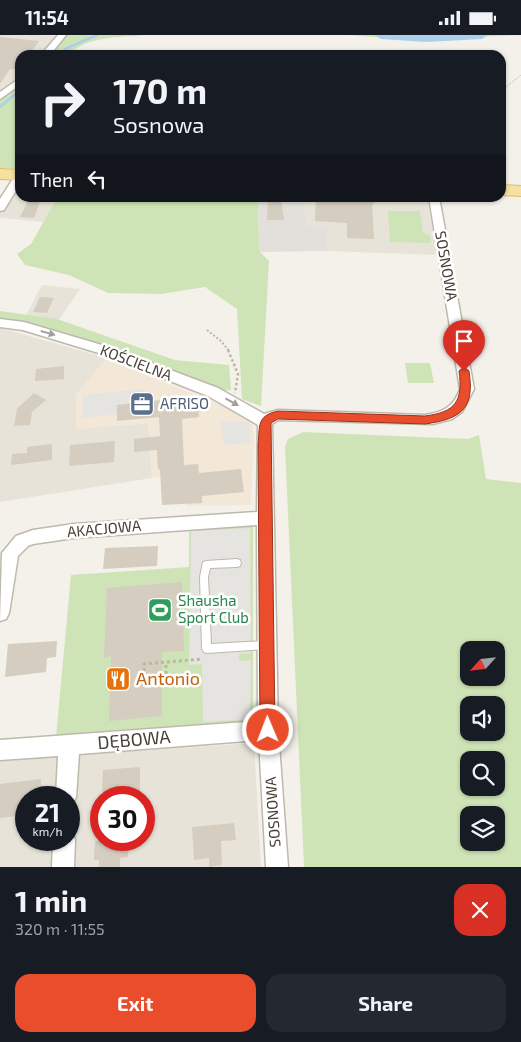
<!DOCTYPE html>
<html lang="en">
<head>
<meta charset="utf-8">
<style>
  :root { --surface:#171b24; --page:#242831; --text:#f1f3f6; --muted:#9ea1a6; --accent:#e94d2c }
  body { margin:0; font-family:"Exo 2",sans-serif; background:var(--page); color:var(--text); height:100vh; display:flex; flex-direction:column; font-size:19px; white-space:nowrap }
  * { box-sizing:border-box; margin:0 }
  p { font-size:16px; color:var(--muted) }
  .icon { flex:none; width:28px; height:28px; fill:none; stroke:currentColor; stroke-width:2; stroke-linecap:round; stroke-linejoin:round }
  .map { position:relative; height:832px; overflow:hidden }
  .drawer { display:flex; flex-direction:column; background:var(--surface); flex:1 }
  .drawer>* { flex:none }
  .top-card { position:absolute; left:15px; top:15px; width:491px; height:152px; border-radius:15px; box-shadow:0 1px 4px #0004; background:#171b24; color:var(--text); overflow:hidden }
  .needle { width:32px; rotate:243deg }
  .fabs { position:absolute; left:460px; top:606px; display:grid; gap:10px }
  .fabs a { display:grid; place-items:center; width:45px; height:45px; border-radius:10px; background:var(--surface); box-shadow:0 1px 4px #0004; font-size:25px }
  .speed { position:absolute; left:15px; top:751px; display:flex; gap:10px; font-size:25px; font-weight:700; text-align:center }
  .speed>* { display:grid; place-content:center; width:65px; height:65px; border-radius:50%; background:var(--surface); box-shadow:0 1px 4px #0004; line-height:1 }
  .speed small { font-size:12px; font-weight:400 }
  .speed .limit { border:8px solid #d22; background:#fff; color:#111 }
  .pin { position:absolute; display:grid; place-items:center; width:42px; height:42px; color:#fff; margin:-51px -21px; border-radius:50% 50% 50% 0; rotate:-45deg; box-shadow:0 0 5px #0007 }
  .pin .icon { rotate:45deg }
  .me { position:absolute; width:55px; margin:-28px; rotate:359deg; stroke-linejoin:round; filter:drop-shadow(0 0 4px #0008) }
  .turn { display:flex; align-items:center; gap:18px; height:105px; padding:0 15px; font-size:22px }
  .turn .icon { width:65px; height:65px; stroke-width:2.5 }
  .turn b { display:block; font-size:35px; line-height:42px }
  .then { display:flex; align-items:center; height:48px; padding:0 15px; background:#0003; gap:10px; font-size:19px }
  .round { display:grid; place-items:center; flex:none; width:52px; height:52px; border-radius:15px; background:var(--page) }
  .head { display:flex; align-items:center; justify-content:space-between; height:85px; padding:0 15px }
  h1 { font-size:30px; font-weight:700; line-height:38px }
  .primary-button { display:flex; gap:10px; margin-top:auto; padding:10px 15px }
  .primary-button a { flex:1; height:58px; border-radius:15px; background:var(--accent); color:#fff; font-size:20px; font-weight:700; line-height:58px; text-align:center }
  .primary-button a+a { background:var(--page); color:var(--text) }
  .status { display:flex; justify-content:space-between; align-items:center; height:35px; padding:0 25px; background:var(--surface); direction:ltr }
  .status svg { height:14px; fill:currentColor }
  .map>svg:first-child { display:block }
  .residential { fill:#e7e3d8; fill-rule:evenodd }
  .commercial { fill:#f3e8d7 }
  .industrial { fill:#e3e0db }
  .green { fill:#cee4b6; fill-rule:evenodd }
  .parking { fill:#e5e4e1 }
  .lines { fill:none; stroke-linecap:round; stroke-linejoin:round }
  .stream { stroke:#accfeb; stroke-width:2.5 }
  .river { fill:#accfeb; fill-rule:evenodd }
  .building { fill:#d4cdc0 }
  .service-casing { stroke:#beb9ad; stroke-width:2 }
  .minor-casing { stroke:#beb9ad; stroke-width:3 }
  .primary-casing { stroke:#dabd71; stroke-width:2 }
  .path-far3 { stroke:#bfb59f; stroke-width:1; stroke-dasharray:1 1; stroke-linecap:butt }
  .path-far2 { stroke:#bfb59f; stroke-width:2; stroke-dasharray:2 2; stroke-linecap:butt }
  .path-far1 { stroke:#bfb59f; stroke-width:2.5; stroke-dasharray:2.5 2.5; stroke-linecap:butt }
  .path { stroke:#bfb59f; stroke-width:3; stroke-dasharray:3 3; stroke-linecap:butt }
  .service { fill:#fff; fill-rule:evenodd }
  .minor { fill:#fff; fill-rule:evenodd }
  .primary { fill:#f6e0a0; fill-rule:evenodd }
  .oneway { fill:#a3a09c }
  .route { fill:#e94d2c; stroke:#97321d }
  .labels { text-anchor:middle; stroke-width:5; stroke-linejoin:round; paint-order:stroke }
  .street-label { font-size:15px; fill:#474238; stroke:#fff }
  .service-label { font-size:15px; fill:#4e5e75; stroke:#fff; text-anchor:start }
  .leisure-label { font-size:15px; fill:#27864d; stroke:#fff; text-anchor:start }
  .near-food-label { font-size:18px; fill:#c56008; stroke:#fff; text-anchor:start }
  .near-street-label { font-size:18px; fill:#474238; stroke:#fff }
</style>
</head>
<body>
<div class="status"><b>11:54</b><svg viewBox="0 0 49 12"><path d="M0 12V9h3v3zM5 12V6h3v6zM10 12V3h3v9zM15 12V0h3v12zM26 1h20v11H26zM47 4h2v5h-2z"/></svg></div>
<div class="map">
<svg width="521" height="832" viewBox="0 0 521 832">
  <rect width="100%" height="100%" fill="#f4f1ea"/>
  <g class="residential">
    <path d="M0 0H37L58 1 42 20H20V42L0 58Z"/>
    <path d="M20 148V162L57 163 44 187 0 183V166Z"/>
    <path d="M305 163H427L437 220 328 216 327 193 306 191Z"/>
    <path d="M42 250 80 254 52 295 22 288Z"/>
    <path d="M0 293 107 323 76 360V394L149 388 152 443 0 467Z"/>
    <path d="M254 708 261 832H0V725ZM26 762H69V805H26ZM101 762H144V805H101Z"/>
  </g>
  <path class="commercial" d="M107 323 244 380 252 386 254 404 251 470 186 471 183 440 152 443 148 388 76 394V360Z"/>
  <path class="industrial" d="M258 163H305L306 191 327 192 328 216 259 217Z"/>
  <g class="green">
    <path d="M67 0H145C118 3 89 0 68 20H49Z"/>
    <path d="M348 0H521L415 5Z"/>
    <path d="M20 49V134L0 133V65Z"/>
    <path d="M57 163H258L259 216 269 226 261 371 242 364 237 274 205 252 161 259 108 258 69 240 25 230 17 219 31 209Z"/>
    <path d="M388 176H420L423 198 430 200 431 208 390 207Z"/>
    <path d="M0 276 57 284 175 325 229 330 231 355 213 357 107 316 0 288Z"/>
    <path d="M405 328H430L434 348H408Z"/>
    <path d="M303 397 468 404 479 400 486 444 521 448V832H304L285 412 288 404ZM469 615H496V642H469ZM469 670H496V698H469ZM469 725H496V752H469ZM469 780H496V808H469Z"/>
    <path d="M253 491V688L56 702 71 540 189 532V492Z"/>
  </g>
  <g class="parking">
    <path d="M144 354 145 363 128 365 129 378 82 383 83 360Z"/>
    <path d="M221 387H249L250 408 224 410Z"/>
    <path d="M250 493 251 618 239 619V626L251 625 250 684 203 687 202 629 189 630 191 496Z"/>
  </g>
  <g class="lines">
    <g class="stream">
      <path d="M59 20 67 13 97 0"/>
      <path d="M0 72 20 55"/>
    </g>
    <path class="river" d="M375 0H488L482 4 426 7 381 4Z"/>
  </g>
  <g class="building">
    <path d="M0 2 39 6 30 18 20 20V27L16 34H10L0 49Z"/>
    <path d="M30 162H42L34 183 20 182Z"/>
    <path d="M316 162H338V165L358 166V162H368L375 168 372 170 374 204 347 203V188L315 186Z"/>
    <path d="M268 164H281L284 185H267Z"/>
    <path d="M40 262 54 263 47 278 33 277Z"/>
    <path d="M64 331V344L35 346 36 334Z"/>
    <path d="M34 358 46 365 32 377 30 390 14 391 17 374Z"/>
    <path d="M170 364V370L198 368 199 382 182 384 184 430 198 429 199 438 241 434 244 457 202 461V468L162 470 160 434 158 435 157 415 134 417V404L160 401 159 382 117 386V370Z"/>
    <path d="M115 406 114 427 69 431 70 410Z"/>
    <path d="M52 409V425L11 430 12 419 27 418V412Z"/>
    <path d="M158 511 157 531 103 534 105 513Z"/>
    <path d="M182 547 184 616 162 617V681L109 686 111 621 104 622 107 553Z"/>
    <path d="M57 606 56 622 47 623 46 637 5 642 8 609Z"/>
    <path d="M140 732V762H102L103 735Z"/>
    <path d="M41 744 40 762H26V780L0 783V749Z"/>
    <path d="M234 788 236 805 221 806 222 830 209 832V823L194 825 192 792Z"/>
    <path d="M129 805 128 822 120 823V832H99V825H94L95 806Z"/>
  </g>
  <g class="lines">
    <defs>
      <path id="service" d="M237 524 240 525 241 528 240 531 237 532 210 533 208 542 211 609 267 606 270 607 272 610 270 613 267 614 207 618 204 617 202 614 200 542 203 527 206 526Z"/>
      <g id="minor">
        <path d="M58 0H66L50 20H41Z"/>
        <path d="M20 43V50L0 64V57Z"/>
        <path d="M20 138V149L4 175 0 176V164L16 139Z"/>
        <path d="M429 162H439L474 354 462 377 452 384 433 389 278 385 272 389 278 695 288 832H266L259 705 79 719 76 762 73 769 69 771V762H56L58 721 0 725V705L258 686 257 490 74 503 33 509 28 511 18 521 9 578 6 584 0 586 2 518 16 501 33 495 74 489 257 477 258 390 208 361 102 319 23 295 0 292V284L24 287 112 313 218 353 264 379 278 375 425 380C443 377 454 372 460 354Z"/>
        <path d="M69 796 72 797 75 805 74 832H52L53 805H69Z"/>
      </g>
      <g id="primary">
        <path d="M0 134 20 135V145L0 144Z"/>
        <path d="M501 150 521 151V161L501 160Z"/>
      </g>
    </defs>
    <use href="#service" class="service-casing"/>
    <use href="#minor" class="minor-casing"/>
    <use href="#primary" class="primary-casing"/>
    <path class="path-far3" d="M501 56 521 40"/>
    <path class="path-far2" d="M207 295 221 306 229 316"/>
    <path class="path-far1" d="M228 315 238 339 235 358"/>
    <g class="path">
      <path d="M144 636V629L203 624"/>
      <path d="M162 647H166V627"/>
    </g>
    <use href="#service" class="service"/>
    <use href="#minor" class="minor"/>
    <use href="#primary" class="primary"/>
  </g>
  <defs><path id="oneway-solid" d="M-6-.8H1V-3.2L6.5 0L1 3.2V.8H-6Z" transform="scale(1.25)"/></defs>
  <g class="oneway">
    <use href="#oneway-solid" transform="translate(48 298) rotate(16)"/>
    <use href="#oneway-solid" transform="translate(232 367) rotate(29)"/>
  </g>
  <path class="route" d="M464 332 469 336C475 374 461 384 425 389L278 384 271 388 275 695 273 700 268 702 263 700 260 695 258 410C260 391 256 381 278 376L425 381C456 377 463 366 459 336Z"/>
  <defs>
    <symbol id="office-square" viewBox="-11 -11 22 22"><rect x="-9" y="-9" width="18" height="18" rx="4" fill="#5c6f8a" stroke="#fff"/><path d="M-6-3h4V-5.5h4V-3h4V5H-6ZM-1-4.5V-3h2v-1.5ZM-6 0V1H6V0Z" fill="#fff"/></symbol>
    <symbol id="stadium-square" viewBox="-11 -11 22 22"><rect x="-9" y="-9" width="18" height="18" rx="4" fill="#2e9e5b" stroke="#fff"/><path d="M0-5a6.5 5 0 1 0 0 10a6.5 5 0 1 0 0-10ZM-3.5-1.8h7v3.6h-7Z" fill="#fff"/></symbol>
    <symbol id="restaurant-square" viewBox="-11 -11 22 22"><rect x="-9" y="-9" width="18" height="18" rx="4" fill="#e8710a" stroke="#fff"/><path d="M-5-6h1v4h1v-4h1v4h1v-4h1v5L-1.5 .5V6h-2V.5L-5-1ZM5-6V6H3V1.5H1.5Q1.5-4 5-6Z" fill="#fff"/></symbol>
  </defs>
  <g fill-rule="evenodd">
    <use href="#office-square" x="128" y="355" width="28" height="28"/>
    <use href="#stadium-square" x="146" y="561" width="28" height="28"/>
    <use href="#restaurant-square" x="104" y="630" width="28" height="28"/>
  </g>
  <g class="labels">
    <g class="street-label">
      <text transform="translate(446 231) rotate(80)" y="5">SOSNOWA</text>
      <text transform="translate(136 328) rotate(21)" y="5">KOŚCIELNA</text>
      <text transform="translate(104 494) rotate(-5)" y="5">AKACJOWA</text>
      <text transform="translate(273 777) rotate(-94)" y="5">SOSNOWA</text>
    </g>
    <g class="service-label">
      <text x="160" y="374">AFRISO</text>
    </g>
    <g class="leisure-label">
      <text x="178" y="571">Shausha<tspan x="178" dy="17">Sport Club</tspan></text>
    </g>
    <g class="near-food-label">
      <text x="136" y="650">Antonio</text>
    </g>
    <g class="near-street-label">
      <text transform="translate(134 705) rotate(-5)" y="6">DĘBOWA</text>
    </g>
  </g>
</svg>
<div class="fabs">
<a><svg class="needle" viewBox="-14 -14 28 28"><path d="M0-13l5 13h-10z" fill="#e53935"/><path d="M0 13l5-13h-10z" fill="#9ea1a6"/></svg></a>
<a><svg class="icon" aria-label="sound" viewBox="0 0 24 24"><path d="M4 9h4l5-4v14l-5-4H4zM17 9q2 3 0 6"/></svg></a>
<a><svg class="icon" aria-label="search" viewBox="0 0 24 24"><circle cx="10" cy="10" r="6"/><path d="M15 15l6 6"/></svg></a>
<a><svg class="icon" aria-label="layers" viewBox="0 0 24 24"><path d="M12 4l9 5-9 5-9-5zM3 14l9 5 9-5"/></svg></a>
</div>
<div class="speed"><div>21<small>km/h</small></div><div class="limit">30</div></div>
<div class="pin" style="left:464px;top:336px;background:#d93025"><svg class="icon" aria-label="arrive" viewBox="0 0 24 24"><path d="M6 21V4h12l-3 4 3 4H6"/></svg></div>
<svg class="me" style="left:268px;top:695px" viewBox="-20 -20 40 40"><circle r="17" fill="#e94d2c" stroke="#fff" stroke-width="3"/><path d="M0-11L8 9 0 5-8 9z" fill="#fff"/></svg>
<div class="top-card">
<div class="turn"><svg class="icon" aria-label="right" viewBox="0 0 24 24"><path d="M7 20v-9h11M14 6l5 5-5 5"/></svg><div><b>170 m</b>Sosnowa</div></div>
<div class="then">Then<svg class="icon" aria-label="left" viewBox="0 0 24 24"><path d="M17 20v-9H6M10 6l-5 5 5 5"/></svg></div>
</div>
</div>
<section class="drawer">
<div class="head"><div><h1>1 min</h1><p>320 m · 11:55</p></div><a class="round" style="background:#d93025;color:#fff"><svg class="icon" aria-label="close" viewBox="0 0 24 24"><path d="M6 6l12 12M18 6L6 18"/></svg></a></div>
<div class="primary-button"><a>Exit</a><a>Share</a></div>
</section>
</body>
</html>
